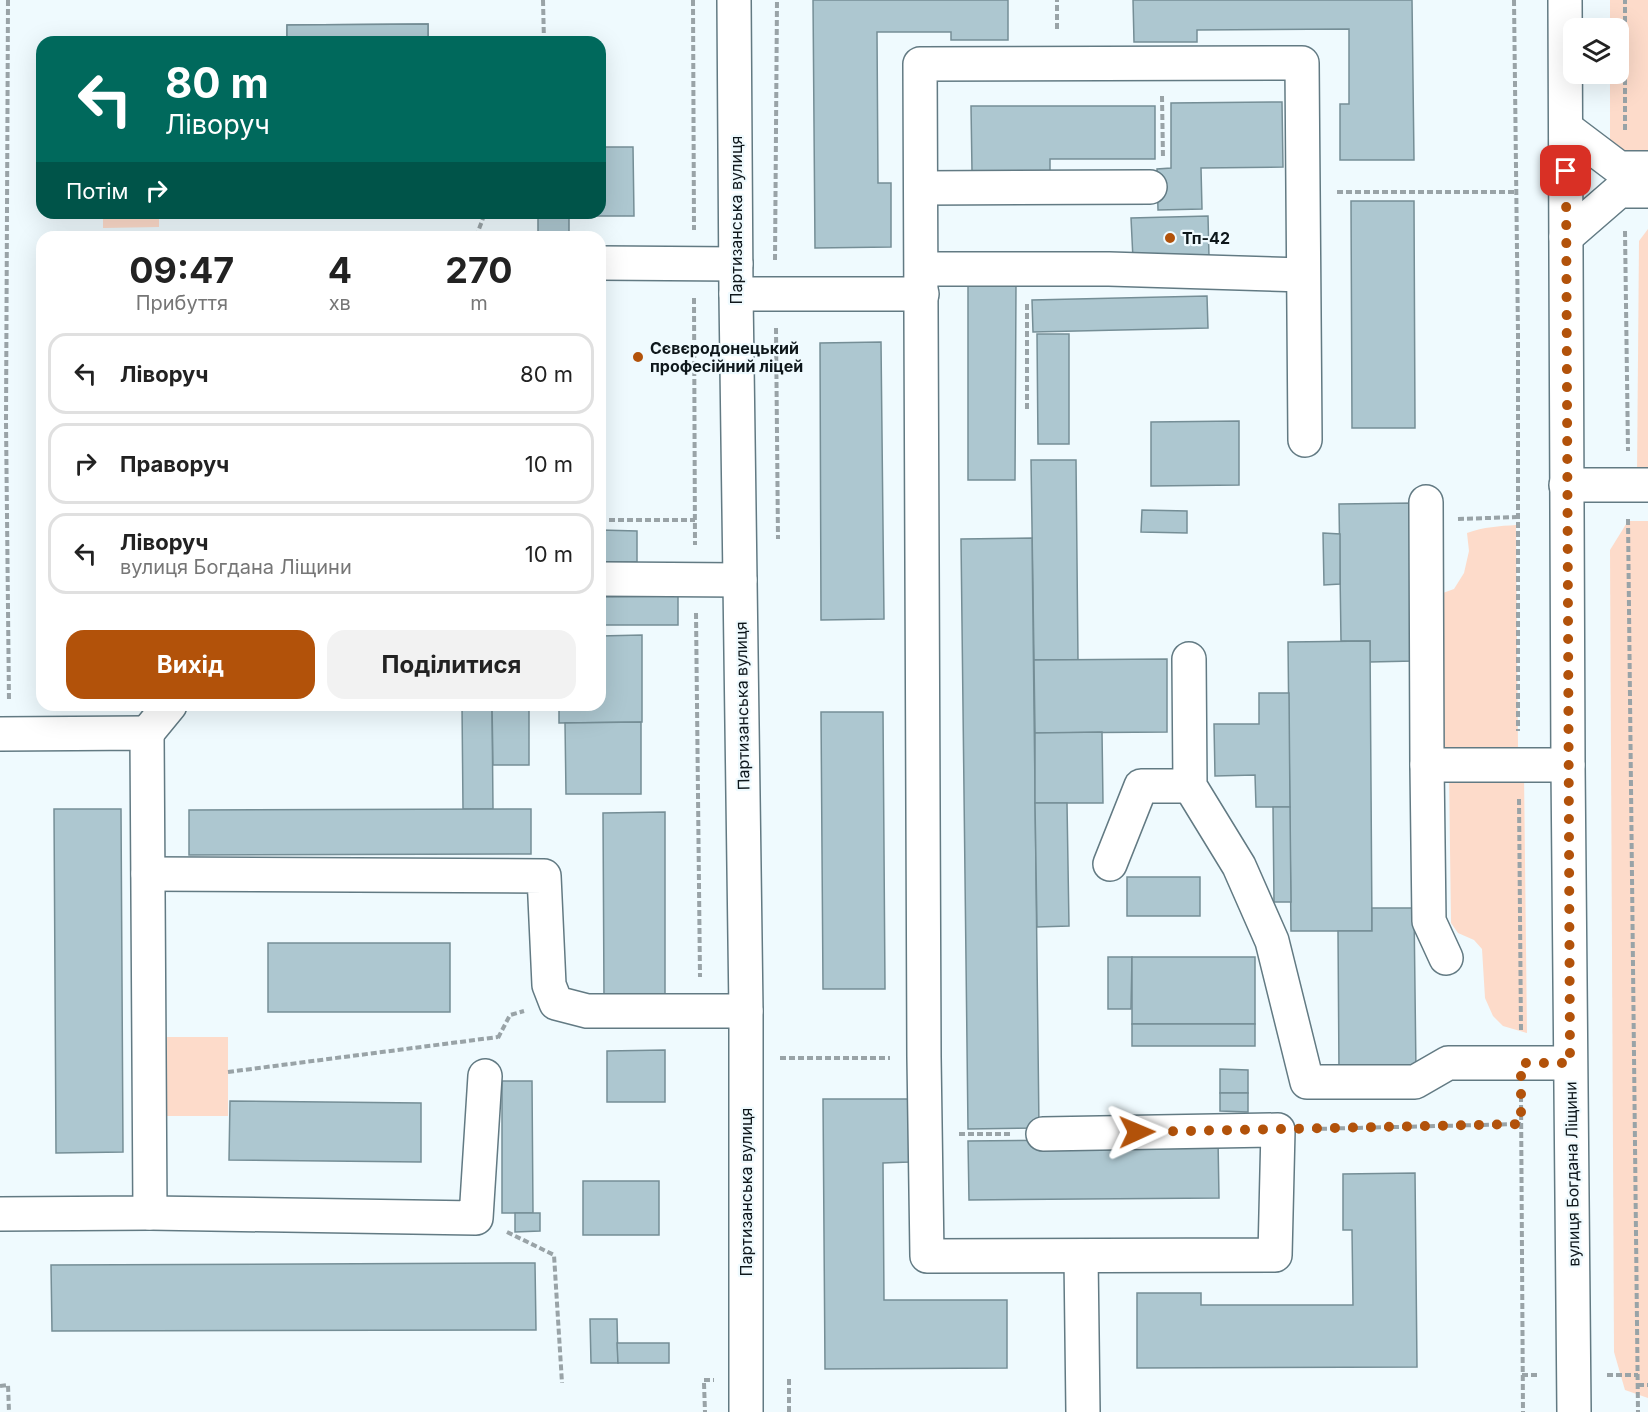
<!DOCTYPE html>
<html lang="uk">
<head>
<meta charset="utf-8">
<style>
  :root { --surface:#fff; --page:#f2f2f2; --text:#222; --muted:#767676; --line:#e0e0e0; --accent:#b2520a }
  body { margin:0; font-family:Inter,sans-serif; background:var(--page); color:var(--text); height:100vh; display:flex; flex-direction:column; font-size:22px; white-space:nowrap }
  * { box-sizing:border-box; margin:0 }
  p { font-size:20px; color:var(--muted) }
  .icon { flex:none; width:33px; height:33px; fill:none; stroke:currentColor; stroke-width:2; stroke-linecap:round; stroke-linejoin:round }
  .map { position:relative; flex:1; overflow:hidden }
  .details { position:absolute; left:36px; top:231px; width:570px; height:480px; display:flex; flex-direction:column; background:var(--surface); border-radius:18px; box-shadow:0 6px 24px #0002 }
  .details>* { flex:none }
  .top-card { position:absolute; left:36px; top:36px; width:570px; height:183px; border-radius:18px; box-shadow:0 6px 24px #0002; background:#00695c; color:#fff; overflow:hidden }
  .tools { position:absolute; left:1563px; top:18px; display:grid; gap:12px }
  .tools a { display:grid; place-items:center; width:66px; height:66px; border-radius:12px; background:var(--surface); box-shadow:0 6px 24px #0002; font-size:30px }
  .pin { position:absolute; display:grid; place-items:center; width:51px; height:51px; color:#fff; margin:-26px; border-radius:12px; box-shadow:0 3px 9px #0006 }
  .me { position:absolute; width:66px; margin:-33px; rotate:89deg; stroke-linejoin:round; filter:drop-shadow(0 0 4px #0008) }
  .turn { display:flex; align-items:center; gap:21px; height:126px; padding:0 30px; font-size:27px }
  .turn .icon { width:78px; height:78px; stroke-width:2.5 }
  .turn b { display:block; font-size:42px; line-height:51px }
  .then { display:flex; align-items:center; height:57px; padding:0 30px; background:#0003; gap:12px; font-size:22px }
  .eta { display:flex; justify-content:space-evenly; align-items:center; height:102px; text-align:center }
  .eta b { font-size:36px; font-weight:700; line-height:42px }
  .button { display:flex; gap:12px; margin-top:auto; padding:12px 30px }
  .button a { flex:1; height:69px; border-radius:18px; background:var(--accent); color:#fff; font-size:24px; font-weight:700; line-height:69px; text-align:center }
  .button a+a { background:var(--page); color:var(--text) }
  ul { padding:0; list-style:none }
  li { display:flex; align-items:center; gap:18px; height:81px; margin:0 12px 9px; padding:0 18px; border:3px solid var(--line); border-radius:18px }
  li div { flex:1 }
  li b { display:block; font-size:22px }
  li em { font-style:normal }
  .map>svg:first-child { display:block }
  .green { fill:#fddbca }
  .building { fill:#adc7d0; stroke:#758e96; stroke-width:1.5 }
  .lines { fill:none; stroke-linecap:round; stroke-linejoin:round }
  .minor-casing { stroke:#627a83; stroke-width:36 }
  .major-casing { stroke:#627a83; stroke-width:36 }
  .path { stroke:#99a3a7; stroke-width:4; stroke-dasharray:6 3; stroke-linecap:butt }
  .minor { stroke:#fff; stroke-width:33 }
  .major { stroke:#fff; stroke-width:33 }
  .route { stroke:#b2520a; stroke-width:10; stroke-dasharray:0 18 }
  .poi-dot { fill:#b2520a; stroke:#effafe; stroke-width:2 }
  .labels { text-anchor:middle; stroke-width:4.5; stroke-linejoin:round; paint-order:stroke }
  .street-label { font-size:16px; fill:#0e171b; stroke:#effafe }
  .poi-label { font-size:16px; font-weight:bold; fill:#0e171b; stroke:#effafe; text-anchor:start }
</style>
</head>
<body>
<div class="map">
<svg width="1648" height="1412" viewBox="0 0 1648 1412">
  <rect width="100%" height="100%" fill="#effafe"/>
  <g class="green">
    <path d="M1610 0H1648V152L1610 150V74H1618V28H1610Z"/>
    <path d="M103 213H159V227L103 228Z"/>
    <path d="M1648 229V475H1637L1639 241Z"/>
    <path d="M1628 521H1648V1398L1625 1390 1614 1352 1610 550Z"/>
    <path d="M1516 525 1518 749H1444L1440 594 1454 589 1464 573 1469 551 1467 533C1484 527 1499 526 1516 525Z"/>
    <path d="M1524 774 1527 1033 1503 1026 1493 1016 1485 998 1482 949 1474 940 1458 933 1451 923 1449 775Z"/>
    <rect x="167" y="1037" width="61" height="79"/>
  </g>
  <g class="building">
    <path d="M813 0H1008V40H951V32H877L878 183H891V247L815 248Z"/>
    <path d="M1133 0H1412L1414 160H1340V104H1349V29L1197 30V42H1134Z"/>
    <path d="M428 24V42H475H287V25Z"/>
    <path d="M428 24V42H475H287V25Z"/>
    <path d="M1282 102 1283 167 1201 168 1202 209 1158 210 1157 169 1171 168V103Z"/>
    <path d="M971 106H1155V159H1050V171H972Z"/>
    <path d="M600 147H633L634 216H591V213H600Z"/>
    <path d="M1351 201H1414L1415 428H1352Z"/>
    <path d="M538 213H569V232L538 233Z"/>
    <path d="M1208 216 1209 257 1133 259 1131 218Z"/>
    <path d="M968 283H1016L1015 480H968Z"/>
    <path d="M1207 296 1208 328 1033 332 1032 300Z"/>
    <path d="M1037 334H1069V444H1038Z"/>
    <path d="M881 342 884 619 821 620 820 343Z"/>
    <path d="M1239 421V485L1151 486V422Z"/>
    <path d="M1031 460H1076L1078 660H1034Z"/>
    <path d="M1413 503 1414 661 1370 662V641H1341L1339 504Z"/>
    <path d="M1142 510 1187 511V533L1141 532Z"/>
    <path d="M600 530 637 531V562H600Z"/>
    <path d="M1323 533 1340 534V584L1324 585Z"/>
    <path d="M1032 538 1039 1128 968 1129 961 539Z"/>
    <path d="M678 596V625H600V597Z"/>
    <path d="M642 635V722L559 723V705H600V636Z"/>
    <path d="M1370 641 1372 931H1291L1288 642Z"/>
    <path d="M1167 659V732L1035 733 1034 660Z"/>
    <path d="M1259 693H1289L1290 807H1256L1255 775 1215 776 1214 724H1259Z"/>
    <path d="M462 705H492L493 809H463Z"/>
    <path d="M492 705H529V765H493Z"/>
    <path d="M821 712H883L885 989H823Z"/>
    <path d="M641 722V794H566L565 723Z"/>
    <path d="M1102 732 1103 803H1035V733Z"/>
    <path d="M1035 803H1067L1069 926 1037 927Z"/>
    <path d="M1273 807H1290L1291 902H1274Z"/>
    <path d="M54 809H121L123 1152 56 1153Z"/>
    <path d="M531 809V854L189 855V810Z"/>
    <path d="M665 812V999L604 998 603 813Z"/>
    <rect x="1127" y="877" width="73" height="39"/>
    <path d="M1372 908H1414L1416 1073H1339L1338 931H1372Z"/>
    <rect x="268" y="943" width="182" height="69"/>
    <path d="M1108 957H1132L1131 1009H1108Z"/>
    <rect x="1132" y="957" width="123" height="67"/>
    <rect x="1132" y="1024" width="123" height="22"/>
    <path d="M665 1050V1102H607V1051Z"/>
    <path d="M1220 1069 1248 1070V1093H1220Z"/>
    <path d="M502 1081H532L533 1213H502Z"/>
    <path d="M1220 1093H1248V1112L1220 1111Z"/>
    <path d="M823 1099H909V1162L883 1163 884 1300H1007V1368L825 1369Z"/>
    <path d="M230 1101 421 1103V1162L229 1160Z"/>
    <path d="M1218 1139 1219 1198 969 1200 968 1141Z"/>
    <path d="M1415 1173 1417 1367 1137 1368V1293H1201V1305H1353L1352 1230H1343V1174Z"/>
    <rect x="583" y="1181" width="76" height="54"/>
    <path d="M515 1213H540V1231L515 1232Z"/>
    <path d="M535 1263 536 1330 52 1331 51 1265Z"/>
    <path d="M590 1319H617L618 1363H591Z"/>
    <path d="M617 1343H669V1363H618Z"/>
  </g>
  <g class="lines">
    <defs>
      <g id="minor">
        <path d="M734 0 736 294 746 1011V1412"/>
        <path d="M1566 128 1619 168H1648"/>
        <path d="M921 188 1150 187"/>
        <path d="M1566 237 1619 191H1648"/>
        <path d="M600 263 736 264"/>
        <path d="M922 269H1109L1303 275"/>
        <path d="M736 294H922"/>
        <path d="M1566 485H1648"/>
        <path d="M1426 502 1427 765H1568"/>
        <path d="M600 579 740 580"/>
        <path d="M1189 659 1190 786 1239 866 1272 941 1307 1082H1415L1448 1063H1570"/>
        <path d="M147 733 170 705"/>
        <path d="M0 734 147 733 150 1213 0 1214"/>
        <path d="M1427 765 1429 921 1446 958"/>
        <path d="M1110 864 1141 786H1190"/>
        <path d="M148 874 544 876 549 985 556 1003 587 1011H746"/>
        <path d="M1043 1134 1278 1130 1275 1255 927 1256 924 1057 920 64 1302 63 1305 440"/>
        <path d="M150 1213 476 1218 485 1076"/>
        <path d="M1081 1256 1083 1412"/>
      </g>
      <path id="major" d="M1565 0 1568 765 1574 1412"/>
    </defs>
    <use href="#minor" class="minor-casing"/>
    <use href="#major" class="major-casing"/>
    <g class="path">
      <path d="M8 0 6 422 9 702"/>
      <path d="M543 0 544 42"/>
      <path d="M693 0 694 230"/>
      <path d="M1514 0 1518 334V731"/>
      <path d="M1057 29V0"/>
      <path d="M1162 96 1163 158"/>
      <path d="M1625 130V0"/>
      <path d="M1337 192H1516"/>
      <path d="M1625 231 1628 451"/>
      <path d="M476 237 485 213"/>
      <path d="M775 260 777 0"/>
      <path d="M694 298 695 545"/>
      <path d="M776 328 778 539"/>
      <path d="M1027 409V302"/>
      <path d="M1458 519 1517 517"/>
      <path d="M1628 519 1638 1412"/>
      <path d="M600 520H695"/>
      <path d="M696 613 700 977"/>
      <path d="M1519 799 1521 1031"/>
      <path d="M498 1038 510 1015 524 1011"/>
      <path d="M780 1058H890"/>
      <path d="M228 1072 498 1037"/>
      <path d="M1521 1096 1523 1412"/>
      <path d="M1312 1129 1521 1124"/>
      <path d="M959 1134H1012"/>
      <path d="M507 1232 554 1255 562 1383"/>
      <path d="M1522 1375H1539"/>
      <path d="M1607 1375H1638"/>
      <path d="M789 1379V1412"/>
      <path d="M704 1380H714"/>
      <path d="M704 1383 705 1412"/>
      <path d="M1638 1385H1648"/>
      <path d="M0 1386 8 1385 9 1412"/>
    </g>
    <use href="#minor" class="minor"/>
    <use href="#major" class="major"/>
  </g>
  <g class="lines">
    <path class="route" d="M1137 1132 1521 1124V1063H1570L1566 171"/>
  </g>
  <g class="poi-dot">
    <circle cx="1170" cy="238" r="6"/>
    <circle cx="638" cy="357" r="6"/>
  </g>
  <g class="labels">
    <g class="street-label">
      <text transform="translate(736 220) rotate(-90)" y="6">Партизанська вулиця</text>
      <text transform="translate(742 706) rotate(-91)" y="6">Партизанська вулиця</text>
      <text transform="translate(1572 1174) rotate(-91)" y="6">вулиця Богдана Ліщини</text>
      <text transform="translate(746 1192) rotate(-90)" y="6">Партизанська вулиця</text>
    </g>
    <g class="poi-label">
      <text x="1182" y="244">Тп-42</text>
      <text x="650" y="354">Сєвєродонецький<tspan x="650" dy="18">професійний ліцей</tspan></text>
    </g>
  </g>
</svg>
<div class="tools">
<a><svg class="icon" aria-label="layers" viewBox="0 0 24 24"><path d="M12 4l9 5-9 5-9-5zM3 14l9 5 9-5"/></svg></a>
</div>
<div class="pin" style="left:1566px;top:171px;background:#d93025"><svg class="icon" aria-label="arrive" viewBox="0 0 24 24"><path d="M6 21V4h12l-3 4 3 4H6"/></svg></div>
<svg class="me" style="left:1137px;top:1132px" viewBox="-20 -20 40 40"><path d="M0-17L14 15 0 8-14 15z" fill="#b2520a" stroke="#fff" stroke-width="4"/></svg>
<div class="top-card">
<div class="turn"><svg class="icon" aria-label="left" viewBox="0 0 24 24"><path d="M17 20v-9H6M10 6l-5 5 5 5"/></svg><div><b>80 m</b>Ліворуч</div></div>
<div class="then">Потім<svg class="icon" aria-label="right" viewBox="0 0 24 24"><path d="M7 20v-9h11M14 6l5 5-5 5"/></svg></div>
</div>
<section class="details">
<div class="eta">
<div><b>09:47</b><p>Прибуття</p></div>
<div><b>4</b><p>хв</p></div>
<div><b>270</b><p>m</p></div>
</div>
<ul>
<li><svg class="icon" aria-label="left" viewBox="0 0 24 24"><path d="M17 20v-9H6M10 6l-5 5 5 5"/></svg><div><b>Ліворуч</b></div><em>80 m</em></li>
<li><svg class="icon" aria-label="right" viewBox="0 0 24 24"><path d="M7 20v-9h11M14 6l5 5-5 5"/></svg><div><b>Праворуч</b></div><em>10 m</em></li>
<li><svg class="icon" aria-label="left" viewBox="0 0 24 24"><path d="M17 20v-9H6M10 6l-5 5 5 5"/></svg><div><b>Ліворуч</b><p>вулиця Богдана Ліщини</p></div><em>10 m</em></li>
</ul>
<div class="button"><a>Вихід</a><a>Поділитися</a></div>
</section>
</div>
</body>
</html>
